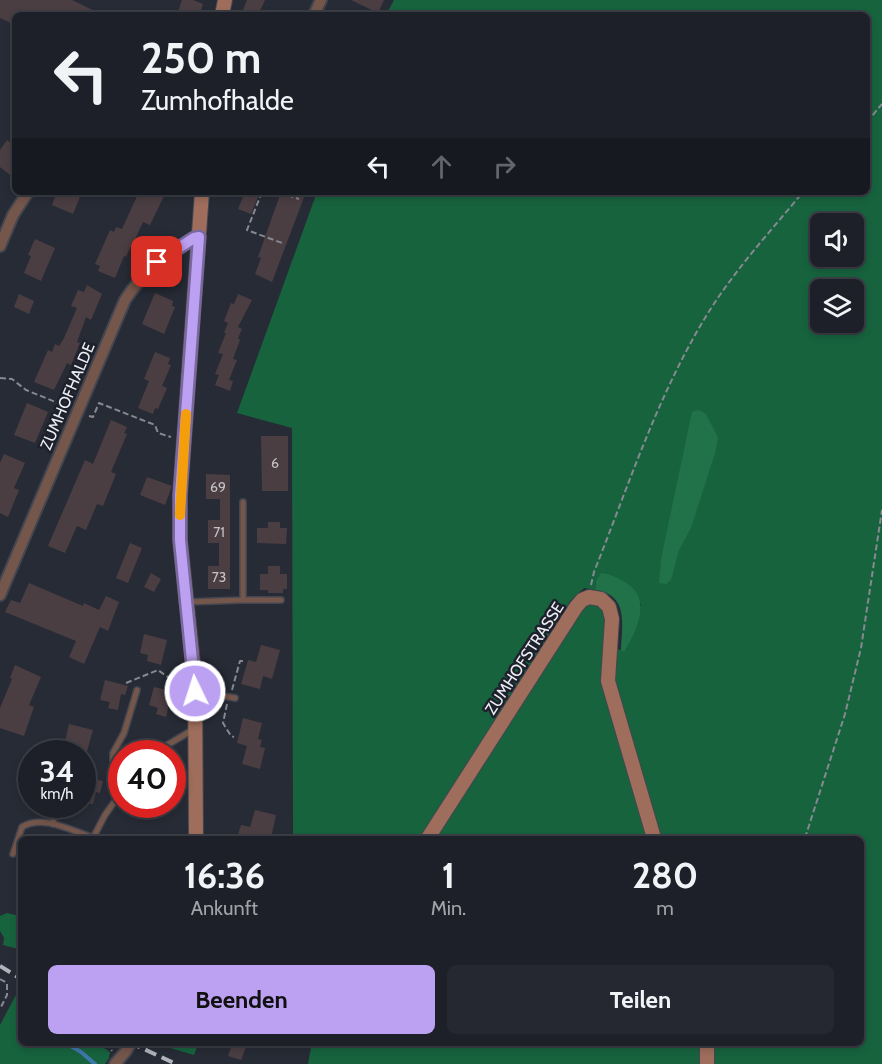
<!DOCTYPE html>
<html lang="de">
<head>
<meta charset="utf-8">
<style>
  :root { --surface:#1d2028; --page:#252830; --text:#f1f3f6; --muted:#a0a3a8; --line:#3b3e45; --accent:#bca0f2 }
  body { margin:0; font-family:Cabin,sans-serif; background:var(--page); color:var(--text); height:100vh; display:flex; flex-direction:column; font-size:22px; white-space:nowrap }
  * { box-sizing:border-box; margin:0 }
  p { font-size:20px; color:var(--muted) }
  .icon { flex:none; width:33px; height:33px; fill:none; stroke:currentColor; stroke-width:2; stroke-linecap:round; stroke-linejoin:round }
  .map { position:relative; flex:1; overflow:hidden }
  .drawer { position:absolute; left:18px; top:836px; width:846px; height:210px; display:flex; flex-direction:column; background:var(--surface); border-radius:9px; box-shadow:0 3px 9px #0003,0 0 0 2px var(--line) }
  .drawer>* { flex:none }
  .hud { position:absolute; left:12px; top:12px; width:858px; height:183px; border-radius:9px; box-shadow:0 3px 9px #0003,0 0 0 2px var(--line); background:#1d2028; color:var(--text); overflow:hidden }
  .fabs { position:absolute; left:810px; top:213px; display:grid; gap:12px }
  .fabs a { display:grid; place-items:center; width:54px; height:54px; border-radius:9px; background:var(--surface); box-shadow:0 3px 9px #0003,0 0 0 2px var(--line); font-size:30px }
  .speed { position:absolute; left:18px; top:740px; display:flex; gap:12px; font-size:30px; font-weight:700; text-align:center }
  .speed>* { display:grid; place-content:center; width:78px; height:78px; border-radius:50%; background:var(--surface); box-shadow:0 3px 9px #0003,0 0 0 2px var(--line); line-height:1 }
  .speed small { font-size:15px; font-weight:400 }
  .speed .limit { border:9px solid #d22; background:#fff; color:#111 }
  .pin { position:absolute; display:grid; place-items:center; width:51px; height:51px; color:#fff; margin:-26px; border-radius:12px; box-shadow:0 3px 9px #0006 }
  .me { position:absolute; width:66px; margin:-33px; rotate:356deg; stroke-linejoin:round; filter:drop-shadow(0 0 4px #0008) }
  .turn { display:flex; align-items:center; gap:21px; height:126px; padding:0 30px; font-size:27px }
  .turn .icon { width:78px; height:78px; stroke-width:2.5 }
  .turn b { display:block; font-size:42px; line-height:51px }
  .lanes { display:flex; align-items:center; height:57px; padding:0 30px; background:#0003; justify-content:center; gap:30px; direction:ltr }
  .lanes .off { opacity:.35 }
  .eta { display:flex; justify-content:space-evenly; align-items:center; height:102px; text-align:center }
  .eta b { font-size:36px; font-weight:800; line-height:42px }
  .button { display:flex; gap:12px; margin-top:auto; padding:12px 30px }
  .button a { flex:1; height:69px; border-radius:9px; background:var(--accent); color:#111; font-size:24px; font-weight:800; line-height:69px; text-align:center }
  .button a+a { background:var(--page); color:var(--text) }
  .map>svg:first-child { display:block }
  .green { fill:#17633e; fill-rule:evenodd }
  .forest { fill:#217149 }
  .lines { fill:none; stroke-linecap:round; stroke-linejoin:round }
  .stream { stroke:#3e77aa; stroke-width:4 }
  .building { fill:#4b3e42 }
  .lane-casing { stroke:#434650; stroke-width:8 }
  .street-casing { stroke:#434650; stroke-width:14 }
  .secondary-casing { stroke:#434650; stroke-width:16 }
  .path { stroke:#868992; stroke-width:2; stroke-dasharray:6 3; stroke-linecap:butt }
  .lane { stroke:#75564b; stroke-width:5 }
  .street { stroke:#75564b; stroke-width:10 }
  .secondary { stroke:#9e6d5c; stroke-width:14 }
  .rail { stroke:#b1b4bc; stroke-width:4; stroke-dasharray:12 6; stroke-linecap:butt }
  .route-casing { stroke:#7a689d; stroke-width:15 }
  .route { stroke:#bca0f2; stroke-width:10 }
  .slow { stroke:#f59e0b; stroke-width:10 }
  .labels { text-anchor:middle; stroke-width:5; stroke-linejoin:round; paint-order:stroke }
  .number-label { font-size:14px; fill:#c4c2c8 }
  .street-label { font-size:16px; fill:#eceef5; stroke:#1e212b }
</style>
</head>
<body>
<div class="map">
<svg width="882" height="1064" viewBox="0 0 882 1064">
  <rect width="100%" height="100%" fill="#272b35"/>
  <g class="green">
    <path d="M394 0H882V1064H708L710 1043 861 1042V838H655L613 680V649L626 650 641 604 596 581 595 590 584 588 570 601 542 654 423 838H293L292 428 237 413 317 192H867V15H386ZM820 224H854V256H820ZM820 290H854V322H820Z"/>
    <path d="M587 601 601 605 606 615 604 679 648 838H432Z"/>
    <path d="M7 913 20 916C17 928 22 935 18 949L3 945 4 938 0 931V916Z"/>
    <path d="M21 991V1042L96 1043 110 1052 109 1058 105 1064H0V1025L16 995Z"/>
    <path d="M312 1042H700V1064H308Z"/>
    <path d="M153 1043H202L200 1048 197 1047 194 1055Z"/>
  </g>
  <g class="forest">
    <path d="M698 410 706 414 718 438 715 453 691 528 679 550 671 580 666 584 659 583 661 559 692 412Z"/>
    <path d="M601 573C610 574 616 577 623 581 653 597 638 627 625 651H621C622 625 629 594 595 590L596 581Z"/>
  </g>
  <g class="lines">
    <path class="stream" d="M64 1042 81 1052 95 1064"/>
  </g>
  <g class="building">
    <path d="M0 0H72L103 15H15V25L0 18Z"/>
    <path d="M182 0H193L203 4 200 15H177Z"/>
    <path d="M247 0H265L258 15H241Z"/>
    <path d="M351 0H384L378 13Z"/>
    <path d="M7 140 15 146V179L0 167V150Z"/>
    <path d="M57 192H82L73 214 52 205Z"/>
    <path d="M139 192H166L150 225 143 222 132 246H131L126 257 124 256 115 278 98 271 100 266 95 264 110 230 114 232 116 227 122 229Z"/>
    <path d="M245 192H260L251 214 238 209Z"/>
    <path d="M281 192H306L272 282 255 274 261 258 258 257Z"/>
    <path d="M35 239 55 248 41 281 24 273 31 256 28 255Z"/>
    <path d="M87 285 102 294 91 320 86 317 77 342 80 343 71 365 67 363 54 390 34 382 48 350 52 352 55 344 59 346 64 338 77 308 71 306 78 290 84 292Z"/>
    <path d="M155 293 173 301 172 306 175 307 164 334 142 324Z"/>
    <path d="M19 294 34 301 29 314 14 307Z"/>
    <path d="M238 294 252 300 238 327 242 329 238 338 240 340 233 359 237 360 229 380 233 381 230 391 215 385 219 375 215 374 223 354 218 353 226 333H224L228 323 224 321 231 303 234 304Z"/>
    <path d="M155 352 170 358 168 364 171 365 162 386 167 388 158 409 155 408 153 414 138 408 149 381 144 379Z"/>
    <path d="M27 403 48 412 35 443 14 435Z"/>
    <path d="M111 420 127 427 124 433 127 434 111 472 116 474 103 506 97 504 86 530 77 526 65 553 48 546 85 460 93 464Z"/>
    <path d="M261 436H288V491H262Z"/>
    <path d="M4 454 25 463 14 488 19 490 8 517 0 513V463Z"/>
    <path d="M206 474 230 475V589H208V566H219V543H208V520H220V499H206Z"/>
    <path d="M147 477 172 486 165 505 140 495Z"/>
    <path d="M268 522H280V528H287L286 544 257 543V528H268Z"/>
    <path d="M130 543 142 548 128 583 116 578Z"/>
    <path d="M268 566H280V574H287V589H283V593H268V590H260V574H268Z"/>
    <path d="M151 573 161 579 154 592 144 587Z"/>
    <path d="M29 583 83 606 84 603 99 610 106 596 119 602 108 631 100 627 84 664 69 657 76 641 5 612 11 600 20 603Z"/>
    <path d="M144 634 167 640 161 665 147 661 148 655 140 653Z"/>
    <path d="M261 645 280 650 272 679 263 676 260 689 241 684 248 660 256 662Z"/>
    <path d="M15 665 41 677 29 705 34 707 24 736 0 728V708L12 679 10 678Z"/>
    <path d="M105 680 128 686 125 695 121 694 118 710 108 708 110 702 100 700Z"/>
    <path d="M154 687 176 692 174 702 170 701 166 717 156 714 158 708 149 705Z"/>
    <path d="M243 718 262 723 258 739 262 740 260 747 265 748 260 769 242 764 247 746 237 743Z"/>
    <path d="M69 724 93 730 86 755 72 751V748L64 746Z"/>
    <path d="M82 776 103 781 100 793 96 792 93 804 82 802Z"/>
    <path d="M125 804H164L161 817 124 808Z"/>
    <path d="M255 810 276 815 271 838H237L241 825 250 827Z"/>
    <path d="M233 1042H248L241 1060 228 1056Z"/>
  </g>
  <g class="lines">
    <defs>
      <g id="lane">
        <path d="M243 600H281"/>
        <path d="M187 602 243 600V502"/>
        <path d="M195 691 235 698"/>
        <path d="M154 753 194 729"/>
        <path d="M122 773 113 761V753L124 733 137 690"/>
        <path d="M53 824 55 804"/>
        <path d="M93 838 105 815 122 791"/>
        <path d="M13 854 22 827C43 814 72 831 94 838"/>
      </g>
      <g id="street">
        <path d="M314 15 321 0"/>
        <path d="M0 246 13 215 28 192"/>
        <path d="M0 595 125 300C143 272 166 255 194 238L199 237"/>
        <path d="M115 1064 126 1051 131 1042"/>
      </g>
      <g id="secondary">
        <path d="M222 15 225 0"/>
        <path d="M196 838 195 682 180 540V495L202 192"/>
        <path d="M428 838 576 607 582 600 589 597 601 599 609 607 612 619 608 681 654 838"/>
        <path d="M707 1042V1064"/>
      </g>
    </defs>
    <use href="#lane" class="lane-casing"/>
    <use href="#street" class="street-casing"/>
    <use href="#secondary" class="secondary-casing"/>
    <g class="path">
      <path d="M867 122 882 104"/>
      <path d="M262 192 247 230 282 243"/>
      <path d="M279 192 299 199"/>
      <path d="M0 378 12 379 26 390 68 407"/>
      <path d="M89 416 93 417 99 403 155 425 158 433 171 437"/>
      <path d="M591 585 594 572C628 487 657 397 705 318 732 273 769 233 803 192"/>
      <path d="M126 683 158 670 176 683 182 681"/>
      <path d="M232 690 240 661H243"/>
      <path d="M227 704 223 723 231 736 234 737"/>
      <path d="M805 838 845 714 861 648 882 510"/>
      <path d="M0 979 7 983V995L0 1009"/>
      <path d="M107 1042 112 1051"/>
    </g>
    <use href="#lane" class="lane"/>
    <use href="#street" class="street"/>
    <use href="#secondary" class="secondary"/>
    <g class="rail">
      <path d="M0 966 21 979"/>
      <path d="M129 1042 176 1064"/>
    </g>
  </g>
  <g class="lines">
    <defs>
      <path id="route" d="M157 262 194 238 199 237 180 495V540L195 691"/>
    </defs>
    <use href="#route" class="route-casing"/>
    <use href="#route" class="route"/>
    <path class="slow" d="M180 515 186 414"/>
  </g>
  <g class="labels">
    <g class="number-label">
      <text x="275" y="468">6</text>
      <text x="218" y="492">69</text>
      <text x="219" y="537">71</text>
      <text x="219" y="582">73</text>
    </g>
    <g class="street-label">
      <text transform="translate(67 396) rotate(-67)" y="6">ZUMHOFHALDE</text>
      <text transform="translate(524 658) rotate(-57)" y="6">ZUMHOFSTRASSE</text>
    </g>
  </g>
</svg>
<div class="fabs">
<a><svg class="icon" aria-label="sound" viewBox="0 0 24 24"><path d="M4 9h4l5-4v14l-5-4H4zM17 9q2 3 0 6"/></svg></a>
<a><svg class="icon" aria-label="layers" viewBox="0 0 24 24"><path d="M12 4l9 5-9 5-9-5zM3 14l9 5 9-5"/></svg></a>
</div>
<div class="speed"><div>34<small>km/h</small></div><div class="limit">40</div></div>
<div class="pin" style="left:157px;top:262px;background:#d93025"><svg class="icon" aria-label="arrive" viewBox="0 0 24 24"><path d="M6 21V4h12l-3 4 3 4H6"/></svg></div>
<svg class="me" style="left:195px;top:691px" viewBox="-20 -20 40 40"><circle r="17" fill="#bca0f2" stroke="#fff" stroke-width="3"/><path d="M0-11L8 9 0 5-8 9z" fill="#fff"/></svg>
<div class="hud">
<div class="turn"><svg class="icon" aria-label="left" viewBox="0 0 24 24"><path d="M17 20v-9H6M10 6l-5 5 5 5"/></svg><div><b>250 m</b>Zumhofhalde</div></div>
<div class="lanes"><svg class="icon" aria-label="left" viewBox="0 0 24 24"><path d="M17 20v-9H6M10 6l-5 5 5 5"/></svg><svg class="icon off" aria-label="ahead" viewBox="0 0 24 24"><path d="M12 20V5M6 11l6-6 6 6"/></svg><svg class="icon off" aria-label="right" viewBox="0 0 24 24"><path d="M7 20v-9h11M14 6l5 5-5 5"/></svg></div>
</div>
<section class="drawer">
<div class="eta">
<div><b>16:36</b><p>Ankunft</p></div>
<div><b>1</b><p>Min.</p></div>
<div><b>280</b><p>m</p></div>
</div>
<div class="button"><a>Beenden</a><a>Teilen</a></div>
</section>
</div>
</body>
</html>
